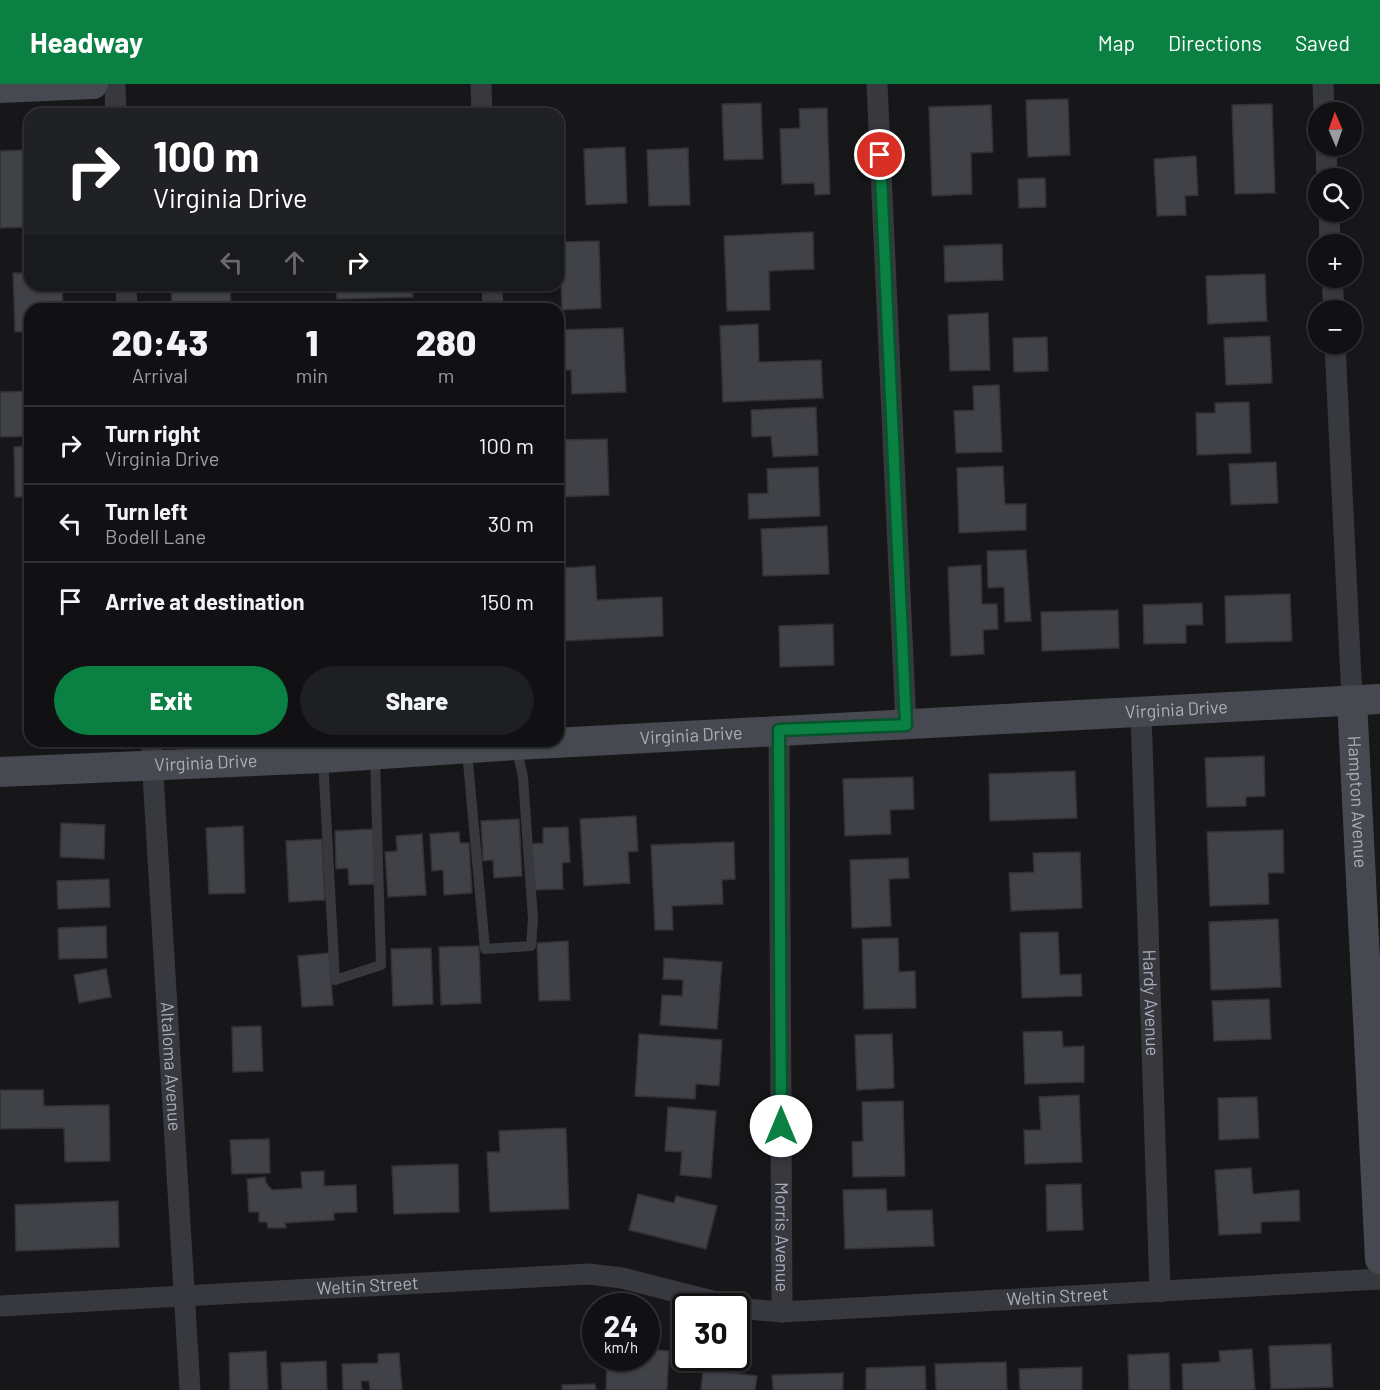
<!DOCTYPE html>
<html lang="en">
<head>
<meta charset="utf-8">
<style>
  :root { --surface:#111114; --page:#1e1f22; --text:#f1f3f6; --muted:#9c9da0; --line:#303134; --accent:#0b8043 }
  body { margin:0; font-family:Barlow,sans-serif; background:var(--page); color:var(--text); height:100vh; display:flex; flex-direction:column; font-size:22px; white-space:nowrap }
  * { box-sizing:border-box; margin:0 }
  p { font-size:20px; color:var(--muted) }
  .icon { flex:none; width:33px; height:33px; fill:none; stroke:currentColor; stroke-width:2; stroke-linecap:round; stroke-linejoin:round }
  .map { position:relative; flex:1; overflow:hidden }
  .drawer { position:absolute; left:24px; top:219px; width:540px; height:444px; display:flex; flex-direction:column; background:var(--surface); border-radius:18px; box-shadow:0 2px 4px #0004,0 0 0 2px var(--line) }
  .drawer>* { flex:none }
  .top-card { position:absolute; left:24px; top:24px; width:540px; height:183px; border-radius:18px; box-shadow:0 2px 4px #0004,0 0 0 2px var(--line); background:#202124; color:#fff; overflow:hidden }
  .needle { width:39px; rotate:358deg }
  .tools { position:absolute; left:1308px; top:18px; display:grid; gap:12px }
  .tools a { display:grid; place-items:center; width:54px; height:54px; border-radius:50%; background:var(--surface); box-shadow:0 2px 4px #0004,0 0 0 2px var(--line); font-size:30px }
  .speed { position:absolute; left:582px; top:1209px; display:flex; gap:12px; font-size:30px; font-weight:700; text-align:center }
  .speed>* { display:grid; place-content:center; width:78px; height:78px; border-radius:50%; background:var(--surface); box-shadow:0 2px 4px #0004,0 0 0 2px var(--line); line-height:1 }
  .speed small { font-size:15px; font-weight:400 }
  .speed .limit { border:3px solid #111; border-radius:9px; background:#fff; color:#111 }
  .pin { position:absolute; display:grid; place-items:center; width:51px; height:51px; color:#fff; margin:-26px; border:3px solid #fff; border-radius:50%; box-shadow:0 2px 6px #0007 }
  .me { position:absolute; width:66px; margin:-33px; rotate:0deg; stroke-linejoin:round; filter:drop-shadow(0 0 4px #0008) }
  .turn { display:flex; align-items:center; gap:21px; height:126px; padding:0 30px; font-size:27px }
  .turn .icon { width:78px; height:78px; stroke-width:2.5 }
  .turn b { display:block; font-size:42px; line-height:51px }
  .lanes { display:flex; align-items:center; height:57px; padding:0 30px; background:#0003; justify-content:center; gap:30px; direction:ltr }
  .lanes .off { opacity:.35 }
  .eta { display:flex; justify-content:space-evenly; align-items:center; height:102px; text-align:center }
  .eta b { font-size:36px; font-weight:800; line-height:42px }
  .cta { display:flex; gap:12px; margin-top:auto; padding:12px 30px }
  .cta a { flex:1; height:69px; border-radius:36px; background:var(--accent); color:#fff; font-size:24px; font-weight:800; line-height:69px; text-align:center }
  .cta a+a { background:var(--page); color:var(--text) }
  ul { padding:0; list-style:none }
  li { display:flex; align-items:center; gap:18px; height:78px; padding:0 30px; border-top:2px solid var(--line) }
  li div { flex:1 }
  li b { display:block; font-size:22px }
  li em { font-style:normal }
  header { display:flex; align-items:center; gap:36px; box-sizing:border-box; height:84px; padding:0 30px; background:var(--accent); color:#fff }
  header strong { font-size:28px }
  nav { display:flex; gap:33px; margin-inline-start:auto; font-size:21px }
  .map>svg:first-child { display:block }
  .building { fill:#414247; stroke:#313136; stroke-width:1.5 }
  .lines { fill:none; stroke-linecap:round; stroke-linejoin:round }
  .lane { stroke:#38393f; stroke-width:10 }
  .street { stroke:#38393f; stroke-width:21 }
  .secondary { stroke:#46494f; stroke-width:30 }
  .route-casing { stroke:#07532c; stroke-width:15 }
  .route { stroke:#0b8043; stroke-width:10 }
  .labels { text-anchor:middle; stroke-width:6; stroke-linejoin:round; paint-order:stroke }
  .street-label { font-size:18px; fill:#a9afba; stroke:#121215 }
</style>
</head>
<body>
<header>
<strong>Headway</strong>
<nav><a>Map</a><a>Directions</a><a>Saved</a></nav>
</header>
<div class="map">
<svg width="1380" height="1306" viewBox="0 0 1380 1306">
  <rect width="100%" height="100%" fill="#17171a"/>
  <g class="building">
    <path d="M1068 15 1070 71 1028 73 1026 16Z"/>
    <path d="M761 19 763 75 724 76 722 20Z"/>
    <path d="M1272 20 1275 109 1235 110 1232 21Z"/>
    <path d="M991 21 993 68 971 69 972 110 932 112 929 23Z"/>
    <path d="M827 24 830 110 815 111 814 99 782 100 780 45 800 44 799 25Z"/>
    <path d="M558 31H560L563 111H558Z"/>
    <path d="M625 63 627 119 586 121 584 65Z"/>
    <path d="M688 64 690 121 649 122 647 66Z"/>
    <path d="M25 66 28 143 0 144V67Z"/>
    <path d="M1196 72 1198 111 1185 112 1186 131 1157 132 1154 75Z"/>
    <path d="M1045 94 1046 123 1019 124 1018 95Z"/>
    <path d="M813 148 814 185 769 187 770 226 727 227 724 152Z"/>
    <path d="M599 157 601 224 562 226 560 158Z"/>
    <path d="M1002 160 1003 196 945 198 944 162Z"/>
    <path d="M13 189H30V201H62L63 225H30V248H15Z"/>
    <path d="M1265 190 1267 237 1208 240 1206 192Z"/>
    <path d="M171 201H230L231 224 172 225Z"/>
    <path d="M336 201H412L413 213 337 215Z"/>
    <path d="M988 229 990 286 950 287 948 231Z"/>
    <path d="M758 240 759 278 821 276 823 314 723 318 720 242Z"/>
    <path d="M623 244 626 308 572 310 571 286H558V246Z"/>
    <path d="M1270 252 1272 299 1226 301 1224 254Z"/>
    <path d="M1047 253 1048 287 1014 288 1013 254Z"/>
    <path d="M999 301 1002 368 956 369 954 327 974 326 973 302Z"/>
    <path d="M30 307V352L0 353V308Z"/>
    <path d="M1249 318 1251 369 1197 371 1196 329H1215V319Z"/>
    <path d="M816 323 818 371 773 373 771 352 752 353 751 326Z"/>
    <path d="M607 355 609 411 558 413V356Z"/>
    <path d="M30 362V413H15L14 363Z"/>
    <path d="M1276 378 1278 419 1231 421 1229 380Z"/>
    <path d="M1003 382 1005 420H1026V446L959 449 957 384Z"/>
    <path d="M818 383 820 432 749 435 748 410 768 409 767 385Z"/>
    <path d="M28 422H30V471Z"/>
    <path d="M827 442 829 490 763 492 761 445Z"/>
    <path d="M1026 466 1031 537 1005 538 1004 503 988 504 987 467Z"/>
    <path d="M981 481 982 520H997L998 545 983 546 984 570 951 572 948 483Z"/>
    <path d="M595 482 597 516 662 513 663 552 564 557 561 484Z"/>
    <path d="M27 494H30V525H28Z"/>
    <path d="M1290 510 1292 557 1226 559 1225 512Z"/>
    <path d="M1202 519 1203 541H1186V559L1144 560 1143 521Z"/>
    <path d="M1118 526 1119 564 1042 567 1041 528Z"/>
    <path d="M833 540 834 581 780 583 779 542Z"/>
    <path d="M1264 672 1265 712 1246 713V722L1207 723 1205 674Z"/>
    <path d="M1075 687 1077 734 990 737 989 690Z"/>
    <path d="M913 693 914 725 890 726 891 750 845 752 843 695Z"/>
    <path d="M636 732 638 767 628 768 630 799 584 802 580 735Z"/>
    <path d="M519 735 522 792 494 794 493 776 483 777 481 737Z"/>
    <path d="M61 739 105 741 104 775 60 773Z"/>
    <path d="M243 742 245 809 209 810 206 744Z"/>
    <path d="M568 743 570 778 562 779 563 805 534 806 531 760 543 759V744Z"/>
    <path d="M373 745 376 800 349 801 348 784 336 785 335 747Z"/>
    <path d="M1283 746 1284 789H1268L1269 820 1210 822 1207 748Z"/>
    <path d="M459 748 460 759H469L472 809 444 811 443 786 432 787 430 750Z"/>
    <path d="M422 750 426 811 388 813 385 768 397 767 396 752Z"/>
    <path d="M322 755 325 816 289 818 286 757Z"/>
    <path d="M734 758 735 795 722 796 723 820 672 822 673 846H655L651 761Z"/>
    <path d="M1080 768 1082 824 1011 827 1009 789 1034 788 1033 769Z"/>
    <path d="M908 774 909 794 889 795 891 842 852 844 850 776Z"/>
    <path d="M109 795 110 823 58 825 57 797Z"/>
    <path d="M1278 835 1281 903 1211 906 1209 838Z"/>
    <path d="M106 842 107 874 59 875 58 844Z"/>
    <path d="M1058 848 1060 891 1081 890 1082 912 1022 914 1020 849Z"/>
    <path d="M898 854 899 888 915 887 916 924 864 925 862 855Z"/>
    <path d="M568 857 570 916 539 917 537 859Z"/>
    <path d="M479 862 481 919 441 921 439 863Z"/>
    <path d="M431 864 433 920 393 922 391 865Z"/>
    <path d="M329 869 333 921 302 923 298 872Z"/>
    <path d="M664 874 722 878 717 945 660 941 662 911 682 912 683 896 663 895Z"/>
    <path d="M106 885 111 913 79 919 74 891Z"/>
    <path d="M1269 915 1271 955 1214 957 1212 917Z"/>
    <path d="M261 942 263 987 233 988 232 943Z"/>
    <path d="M1062 947 1063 963 1084 962V998L1025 1000 1023 948Z"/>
    <path d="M639 950 722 956 719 1002 696 1000 695 1015 635 1012Z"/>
    <path d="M892 950 894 1004 857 1006 855 951Z"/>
    <path d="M0 1006H43L44 1022 109 1021 110 1077 65 1078 64 1044 0 1045Z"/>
    <path d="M1079 1011 1082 1078 1025 1080 1024 1046H1041L1039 1013Z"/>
    <path d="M1257 1013 1259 1054 1219 1056 1218 1014Z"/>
    <path d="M903 1017 905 1092 853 1093 852 1058 863 1057 862 1018Z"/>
    <path d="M668 1023 716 1027 711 1094 680 1091 682 1068 665 1067Z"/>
    <path d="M566 1044 569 1125 490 1128 487 1068H500L499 1047Z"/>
    <path d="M269 1055 270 1089 232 1090 230 1056Z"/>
    <path d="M458 1080 459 1128 394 1130 392 1082Z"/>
    <path d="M1251 1084 1253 1110 1299 1106 1300 1137 1261 1138V1149L1219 1151 1215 1086Z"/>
    <path d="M324 1087V1102L356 1101 357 1128 334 1129V1136L285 1139 286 1144H268L267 1138H259V1128H249L247 1095 265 1093 266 1099 272 1106 302 1104 301 1088Z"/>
    <path d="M1081 1100 1083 1146 1047 1147 1046 1101Z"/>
    <path d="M886 1105 887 1127 932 1126 934 1162 845 1165 843 1106Z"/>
    <path d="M638 1110 674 1119 676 1112 717 1122 706 1165 629 1146Z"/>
    <path d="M118 1117 119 1163 16 1167 15 1121Z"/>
    <path d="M1331 1260 1333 1303 1271 1305 1269 1262Z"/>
    <path d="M646 1265 669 1267 667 1306H606L607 1274H646Z"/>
    <path d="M1252 1265 1255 1306H1183L1182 1280 1220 1278 1219 1267Z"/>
    <path d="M266 1267 268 1306H230L229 1269Z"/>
    <path d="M399 1269 402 1306H370L369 1297H361L362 1306H343L342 1280 378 1279V1270Z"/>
    <path d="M1169 1269 1170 1306H1129L1128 1271Z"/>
    <path d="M326 1277 327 1306H282L281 1279Z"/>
    <path d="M1006 1278 1007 1306H936L935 1280Z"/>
    <path d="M925 1282 926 1306H866V1284Z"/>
    <path d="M1082 1283V1306H1020L1019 1285Z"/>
    <path d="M703 1285 757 1292 755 1306H701Z"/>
    <path d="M843 1289V1306H773L772 1291Z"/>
    <path d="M595 1300 596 1306H562V1301Z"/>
  </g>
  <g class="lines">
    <g class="lane">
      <path d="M467 667 485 865 531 862 533 835 523 693 516 662"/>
      <path d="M323 675 335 896 381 881 375 674"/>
    </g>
    <g class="street">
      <path d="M115 0 116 30"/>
      <path d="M481 0 482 30"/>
      <path d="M877 0 906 641"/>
      <path d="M1323 0 1324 28"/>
      <path d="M1326 62 1327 94"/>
      <path d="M1329 128 1330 160"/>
      <path d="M1332 194 1334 226"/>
      <path d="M126 201 127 225"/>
      <path d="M492 201 493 225"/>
      <path d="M1335 260 1352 616"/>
      <path id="s1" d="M1141 629 1160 1208"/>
      <path id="s2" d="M779 646 782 1228"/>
      <path id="s3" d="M151 657 190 1306"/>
      <path id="s4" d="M0 1222 589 1190 622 1194 732 1222"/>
      <path id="s5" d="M736 1224 782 1228 1380 1195"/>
    </g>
    <g class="secondary">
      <path d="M0 4 93 0"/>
      <path id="s6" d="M1352 616 1380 1175"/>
      <path id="s7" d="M0 688 323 674 516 661 1380 615"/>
    </g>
  </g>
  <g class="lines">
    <defs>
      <path id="route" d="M781 1042 779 646 906 641 880 71"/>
    </defs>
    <use href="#route" class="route-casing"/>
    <use href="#route" class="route"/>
  </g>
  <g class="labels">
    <g class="street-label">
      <text dy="6" stroke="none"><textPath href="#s7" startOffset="1178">Virginia Drive</textPath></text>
      <text dy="6" stroke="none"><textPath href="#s7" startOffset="692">Virginia Drive</textPath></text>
      <text dy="6" stroke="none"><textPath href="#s7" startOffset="206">Virginia Drive</textPath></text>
      <text dy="6" stroke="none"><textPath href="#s6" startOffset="102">Hampton Avenue</textPath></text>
      <text dy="6" stroke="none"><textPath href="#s1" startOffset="290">Hardy Avenue</textPath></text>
      <text dy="6" stroke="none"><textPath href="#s3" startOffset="326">Altaloma Avenue</textPath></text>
      <text dy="6" stroke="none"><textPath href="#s2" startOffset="507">Morris Avenue</textPath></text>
      <text dy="6" stroke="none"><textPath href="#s4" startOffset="368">Weltin Street</textPath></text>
      <text dy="6" stroke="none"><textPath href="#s5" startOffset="322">Weltin Street</textPath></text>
    </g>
  </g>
</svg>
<div class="tools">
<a><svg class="needle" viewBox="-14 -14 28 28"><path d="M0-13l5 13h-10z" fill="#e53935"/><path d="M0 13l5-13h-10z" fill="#9c9da0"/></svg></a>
<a><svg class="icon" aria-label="search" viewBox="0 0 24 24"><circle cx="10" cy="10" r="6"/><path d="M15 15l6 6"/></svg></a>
<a>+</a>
<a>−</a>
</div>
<div class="speed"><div>24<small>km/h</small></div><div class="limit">30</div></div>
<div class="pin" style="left:880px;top:71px;background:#d93025"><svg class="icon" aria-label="arrive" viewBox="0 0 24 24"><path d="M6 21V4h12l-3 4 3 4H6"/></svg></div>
<svg class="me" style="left:781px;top:1042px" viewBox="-20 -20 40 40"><circle r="19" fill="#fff"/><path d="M0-13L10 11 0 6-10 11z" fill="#0b8043"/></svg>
<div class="top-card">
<div class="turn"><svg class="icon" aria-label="right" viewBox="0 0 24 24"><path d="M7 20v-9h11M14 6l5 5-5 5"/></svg><div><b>100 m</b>Virginia Drive</div></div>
<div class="lanes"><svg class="icon off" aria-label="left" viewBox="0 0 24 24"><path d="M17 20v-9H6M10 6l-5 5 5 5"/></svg><svg class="icon off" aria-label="ahead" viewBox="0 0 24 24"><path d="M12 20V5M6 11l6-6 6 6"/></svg><svg class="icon" aria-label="right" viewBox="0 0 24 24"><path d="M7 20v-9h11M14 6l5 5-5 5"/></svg></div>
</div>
<section class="drawer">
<div class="eta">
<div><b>20:43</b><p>Arrival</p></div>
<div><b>1</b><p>min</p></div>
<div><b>280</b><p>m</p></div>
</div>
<ul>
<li><svg class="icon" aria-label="right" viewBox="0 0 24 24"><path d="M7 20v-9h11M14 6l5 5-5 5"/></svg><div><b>Turn right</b><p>Virginia Drive</p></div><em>100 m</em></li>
<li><svg class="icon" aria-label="left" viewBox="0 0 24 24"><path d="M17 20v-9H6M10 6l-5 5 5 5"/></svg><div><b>Turn left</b><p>Bodell Lane</p></div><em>30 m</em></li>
<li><svg class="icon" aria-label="arrive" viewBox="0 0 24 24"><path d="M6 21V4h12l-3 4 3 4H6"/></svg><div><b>Arrive at destination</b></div><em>150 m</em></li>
</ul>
<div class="cta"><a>Exit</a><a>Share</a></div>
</section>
</div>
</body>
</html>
